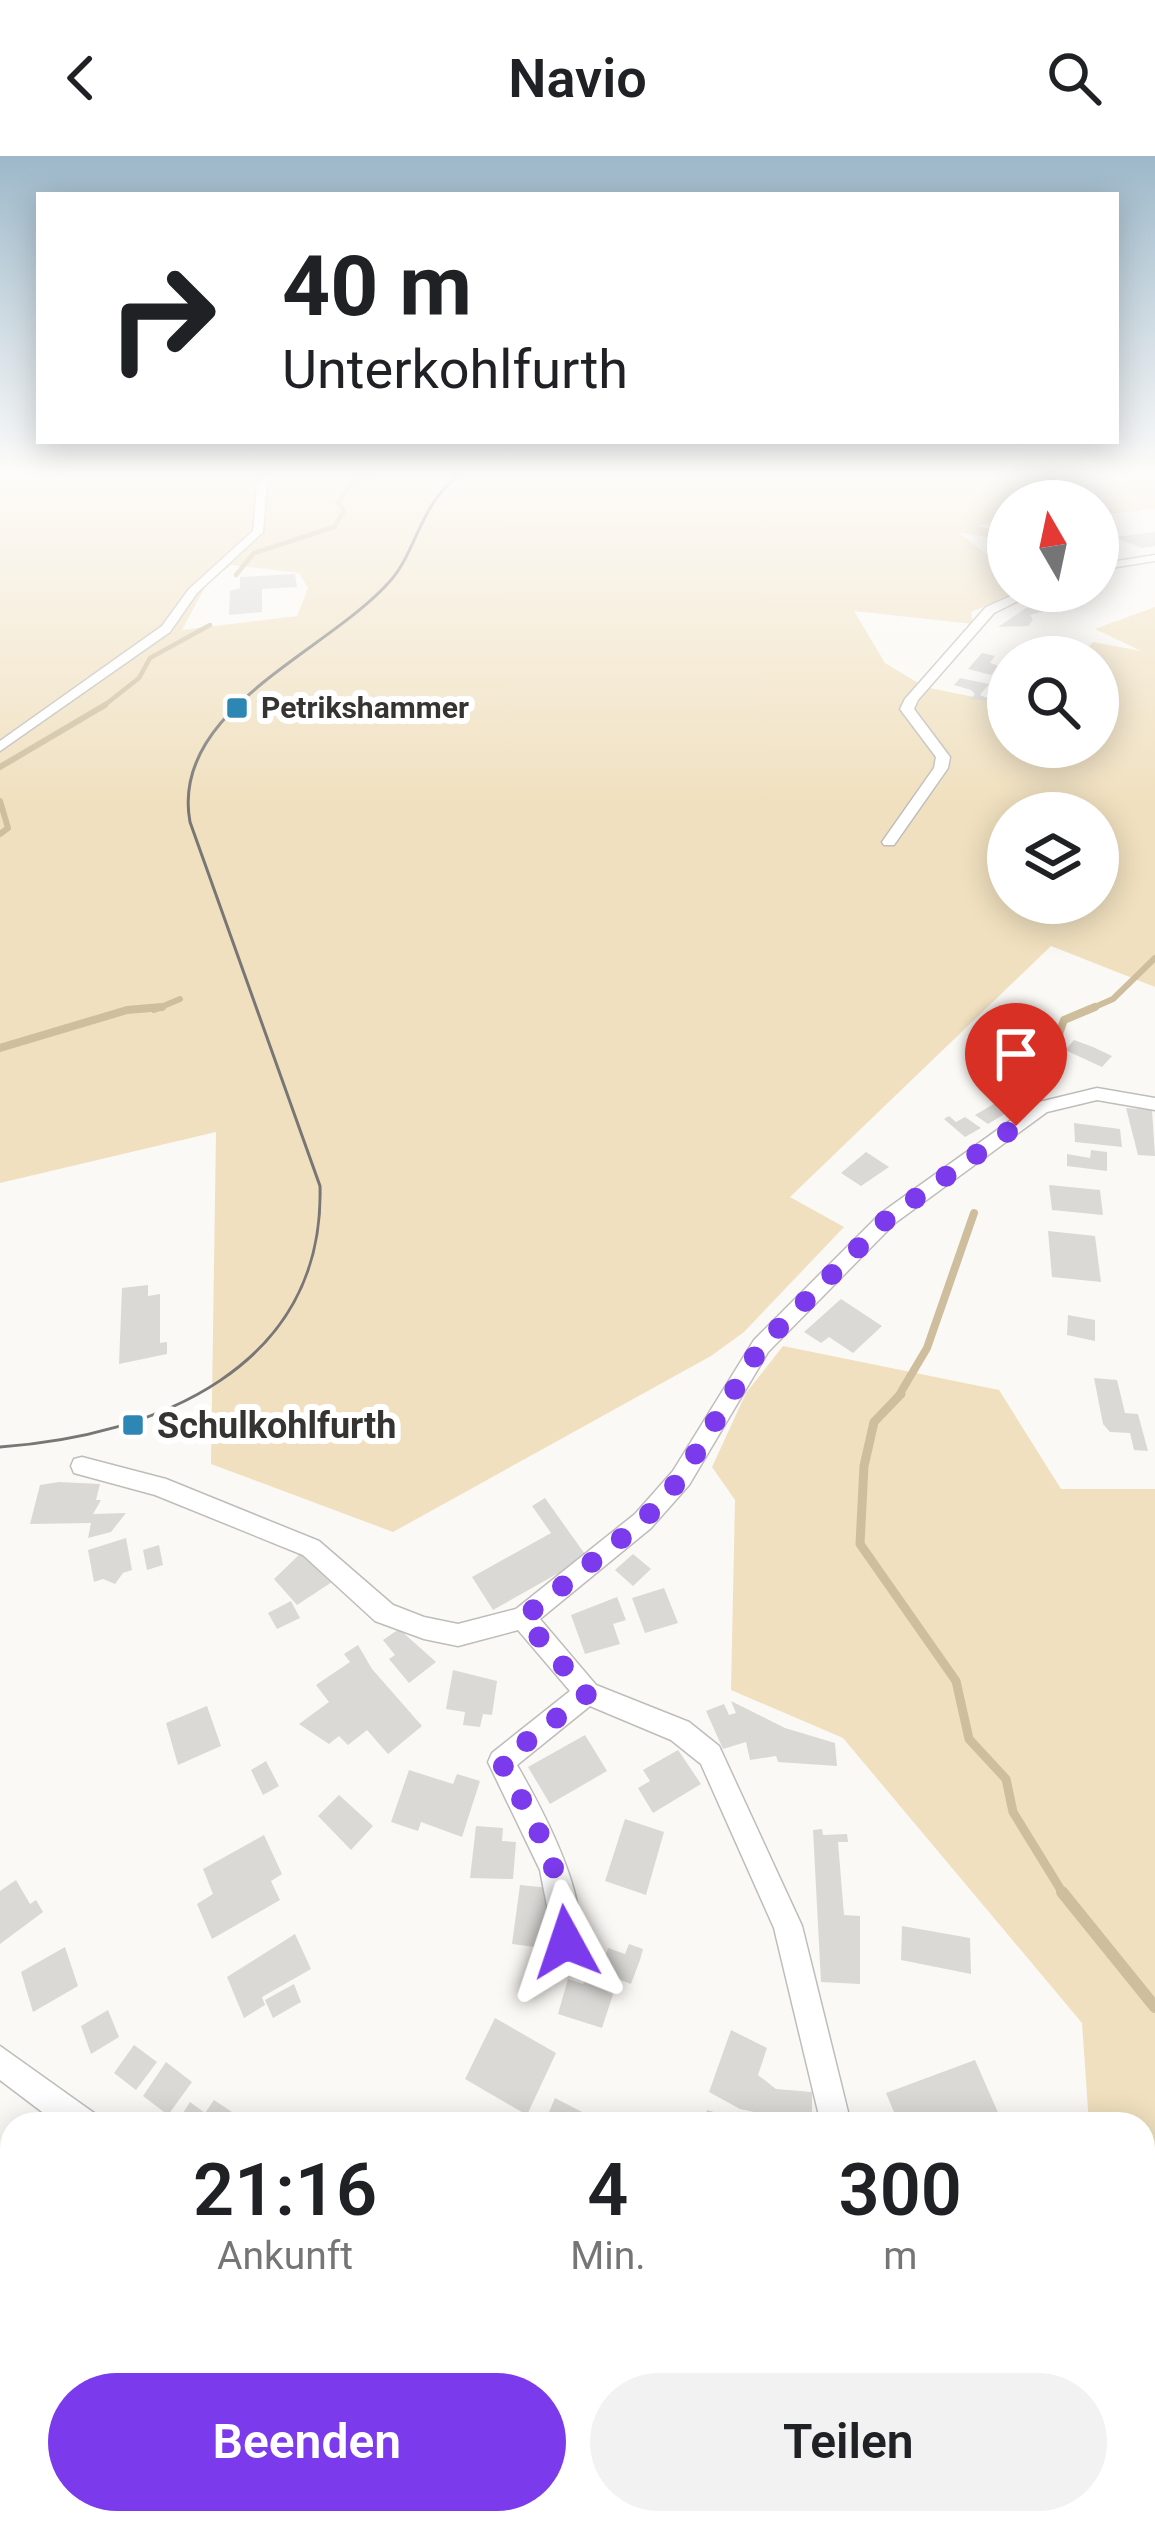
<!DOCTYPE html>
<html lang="de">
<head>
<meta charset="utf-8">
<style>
  :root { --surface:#fff; --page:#f2f2f2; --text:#202124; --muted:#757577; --accent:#7c3aed }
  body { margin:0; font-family:Roboto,sans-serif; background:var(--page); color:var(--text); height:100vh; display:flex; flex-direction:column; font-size:45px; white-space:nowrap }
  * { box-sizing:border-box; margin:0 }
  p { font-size:39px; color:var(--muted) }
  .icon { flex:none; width:66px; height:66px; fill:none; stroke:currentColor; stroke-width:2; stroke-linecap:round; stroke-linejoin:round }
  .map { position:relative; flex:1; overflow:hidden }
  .details { position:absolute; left:0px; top:1956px; width:1155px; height:423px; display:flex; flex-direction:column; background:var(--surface); border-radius:36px 36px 0 0; box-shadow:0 6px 30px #0003 }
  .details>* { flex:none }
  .top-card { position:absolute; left:36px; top:36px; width:1083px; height:252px; border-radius:0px; box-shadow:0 6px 30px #0003; background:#fff; color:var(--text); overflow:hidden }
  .needle { width:78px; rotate:351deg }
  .controls { position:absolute; left:987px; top:324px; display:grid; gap:24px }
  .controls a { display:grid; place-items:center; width:132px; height:132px; border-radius:50%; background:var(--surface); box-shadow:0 6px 30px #0003; font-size:60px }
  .pin { position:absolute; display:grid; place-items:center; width:102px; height:102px; color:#fff; margin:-123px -51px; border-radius:50% 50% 50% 0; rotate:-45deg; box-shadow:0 0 12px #0007 }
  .pin .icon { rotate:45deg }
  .me { position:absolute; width:132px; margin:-66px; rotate:355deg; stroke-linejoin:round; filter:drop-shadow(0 0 9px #0008) }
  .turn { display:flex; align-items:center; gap:42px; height:252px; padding:0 48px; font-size:54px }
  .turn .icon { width:156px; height:156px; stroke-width:2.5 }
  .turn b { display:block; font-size:84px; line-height:102px }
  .eta { display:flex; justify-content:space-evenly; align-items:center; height:204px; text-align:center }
  .eta b { font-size:72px; font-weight:600; line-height:84px }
  .cta { display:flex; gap:24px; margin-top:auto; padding:24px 48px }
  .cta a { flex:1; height:138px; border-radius:72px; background:var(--accent); color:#fff; font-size:48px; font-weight:600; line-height:138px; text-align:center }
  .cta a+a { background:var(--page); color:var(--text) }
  header { display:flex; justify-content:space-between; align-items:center; height:156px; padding:0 48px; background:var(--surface); font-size:54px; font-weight:600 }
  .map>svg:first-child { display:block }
  .green { fill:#f0e0bf; fill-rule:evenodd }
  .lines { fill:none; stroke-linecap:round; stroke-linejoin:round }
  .stream-far4 { stroke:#cebe9d; stroke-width:4.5 }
  .stream-far3 { stroke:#cebe9d; stroke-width:6 }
  .stream-far2 { stroke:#cebe9d; stroke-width:8 }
  .stream-far1 { stroke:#cebe9d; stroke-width:9 }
  .stream { stroke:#cebe9d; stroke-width:12 }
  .building { fill:#dbd9d6 }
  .street-casing { stroke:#bebdb9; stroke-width:3 }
  .street { fill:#fff; fill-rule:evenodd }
  .tram { stroke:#797775; stroke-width:3 }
  .route { stroke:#7c3aed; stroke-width:21; stroke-dasharray:0 37.8 }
  .poi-dot { fill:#2e86b4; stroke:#fff; stroke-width:4.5 }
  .labels { text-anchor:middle; stroke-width:12; stroke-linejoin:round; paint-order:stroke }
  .far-poi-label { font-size:30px; font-weight:bold; fill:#353433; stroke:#fff; text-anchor:start }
  .poi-label { font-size:36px; font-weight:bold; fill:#353433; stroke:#fff; text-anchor:start }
</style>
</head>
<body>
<header><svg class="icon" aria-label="back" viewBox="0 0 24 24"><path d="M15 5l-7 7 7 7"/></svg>Navio<svg class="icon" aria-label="search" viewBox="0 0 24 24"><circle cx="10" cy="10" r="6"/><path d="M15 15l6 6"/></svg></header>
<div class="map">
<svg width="1155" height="2377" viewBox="0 0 1155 2377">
  <rect width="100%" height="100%" fill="#fbf9f5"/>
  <g class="green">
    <path d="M0 316H1155V353L1098 359V345H1008V362L977 370 1008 378V384L959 377 1008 414V435H1023L971 456 973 468 854 455 885 507 925 531 1008 548V591H1098V501H1080L1093 486 1141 495 1095 473 1155 451V831L1051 790 790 1041 844 1071 744 1176 711 1200 393 1376 211 1308 216 976 0 1027ZM231 409 299 417 308 432 297 460 182 474 206 429ZM1008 657H1098V747H1008Z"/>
    <path d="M783 1190 999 1234 1061 1333H1155V2377H899L916 2367H1143V1968H1089L1082 1867 843 1582 731 1534 735 1344 712 1311 746 1237Z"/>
  </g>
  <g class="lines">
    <g class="stream-far4">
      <path d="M354 329 377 316"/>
      <path d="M236 419 254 397 334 371 344 355 338 346 360 316"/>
      <path d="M101 552 139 522 150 502 210 469"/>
    </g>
    <g class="stream-far3">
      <path d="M0 611 105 549"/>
      <path d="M0 645 8 672 0 678"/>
      <path d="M154 854 180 843"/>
      <path d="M1088 854 1113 843 1155 802"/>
    </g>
    <g class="stream-far2">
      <path d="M1055 889 1064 864 1095 851"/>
      <path d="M0 892 127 854 162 851"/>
      <path d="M898 1241 927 1192 974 1057"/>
    </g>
    <path class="stream-far1" d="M901 1238 874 1266 864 1310 860 1388 956 1525 969 1583 1006 1623 1013 1656 1064 1739"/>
    <path class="stream" d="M1062 1736 1155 1851"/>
  </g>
  <g class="building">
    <path d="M1155 376V390L1142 392 1114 381Z"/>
    <path d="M295 418 297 431 262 433V456L229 459 230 435 240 432V421Z"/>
    <path d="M1035 446 1056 452 1030 459 1033 464 1028 470 998 471Z"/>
    <path d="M982 497 995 500 990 507 999 510 991 519 968 513Z"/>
    <path d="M960 522 989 528 980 539 997 546 971 543 975 538 971 534 954 529Z"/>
    <path d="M1005 874 1023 884 1014 890 1025 898 999 917 968 899Z"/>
    <path d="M1074 884 1093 891 1112 900 1102 911 1065 894Z"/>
    <path d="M1004 942 1018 950 988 968 975 959Z"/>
    <path d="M1126 952 1152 954 1155 1000 1138 999Z"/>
    <path d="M949 960 956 966 965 961 981 972 965 981 944 963Z"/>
    <path d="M1074 967 1120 973 1122 991 1075 986Z"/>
    <path d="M1091 994 1107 996V1015L1067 1010V998L1090 1002Z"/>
    <path d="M866 996 889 1011 861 1030 841 1017Z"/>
    <path d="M1049 1029 1100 1034 1103 1059 1052 1054Z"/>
    <path d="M1048 1075 1095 1080 1101 1126 1052 1121Z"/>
    <path d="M148 1129V1140L160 1138V1187L167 1186V1198L119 1208 122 1132Z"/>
    <path d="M841 1143 882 1170 853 1197 829 1181 821 1187 804 1176Z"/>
    <path d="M1068 1159 1095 1164V1185L1067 1179Z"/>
    <path d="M1094 1222 1117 1224 1125 1257 1138 1258 1148 1295 1134 1294 1130 1277 1110 1276 1103 1268Z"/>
    <path d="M59 1326 100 1328 96 1344H101L93 1358 126 1357 111 1376 88 1382 91 1367 30 1368 40 1329Z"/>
    <path d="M545 1342 587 1401 493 1454 472 1421 551 1377 532 1350Z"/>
    <path d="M126 1382 132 1414 123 1417 115 1428 103 1423 94 1426 88 1394Z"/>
    <path d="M159 1389 163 1409 147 1414 143 1394Z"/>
    <path d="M302 1396 332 1426 297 1449 274 1423Z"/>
    <path d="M633 1398 651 1413 633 1430 615 1414Z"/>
    <path d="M664 1432 678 1467 645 1477 632 1442Z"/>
    <path d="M617 1441 626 1464 613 1468 620 1488 585 1498 571 1459Z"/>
    <path d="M291 1445 300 1462 277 1473 268 1457Z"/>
    <path d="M399 1473 436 1506 409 1527 389 1503 395 1499 383 1484Z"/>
    <path d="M358 1489 372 1513 422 1570 388 1598 367 1574 348 1589 339 1580 329 1588 299 1568 329 1546 316 1529 350 1506 344 1498Z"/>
    <path d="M453 1514 497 1525 492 1559 483 1558 480 1571 463 1569 465 1556 446 1553Z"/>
    <path d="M731 1545 785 1572 835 1587 837 1610 778 1606 776 1600 750 1604 746 1586 723 1593 706 1555 724 1548 729 1559 736 1557Z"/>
    <path d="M207 1550 221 1590 178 1609 166 1567Z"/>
    <path d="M585 1579 607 1615 550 1648 528 1611Z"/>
    <path d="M678 1594 701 1628 653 1657 638 1632 650 1625 643 1614Z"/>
    <path d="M266 1605 279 1630 263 1639 251 1614Z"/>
    <path d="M409 1614 453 1628 457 1618 480 1625 462 1681 421 1666 418 1675 391 1666Z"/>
    <path d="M339 1639 373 1670 351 1694 318 1660Z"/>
    <path d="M625 1663 664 1676 646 1739 605 1725Z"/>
    <path d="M476 1670 503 1672 502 1685 516 1686 513 1723 470 1722Z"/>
    <path d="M822 1673 823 1679 847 1678 848 1686H838L844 1759 860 1760V1828L821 1826 813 1674Z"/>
    <path d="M264 1679 282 1718 271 1725 280 1744 212 1783 197 1748 213 1738 203 1713Z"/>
    <path d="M16 1724 30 1748 36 1744 43 1756 0 1788V1735Z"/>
    <path d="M520 1729 550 1732 543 1792 512 1788Z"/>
    <path d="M902 1770 970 1782 971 1818 901 1804Z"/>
    <path d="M295 1778 311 1813 262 1841 265 1849 244 1862 227 1821Z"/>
    <path d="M629 1788 643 1793 640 1804 631 1828 618 1823 602 1872 558 1858 568 1823 583 1828 589 1811 600 1816 608 1792 625 1798Z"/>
    <path d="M65 1791 78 1830 33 1856 21 1816Z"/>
    <path d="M294 1828 301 1846 273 1862 265 1844Z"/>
    <path d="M108 1854 119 1881 91 1898 81 1870Z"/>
    <path d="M495 1862 556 1897 527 1959 465 1923Z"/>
    <path d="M731 1874 767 1892 758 1919 776 1933 812 1936V1962L777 1961 740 1953 709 1936Z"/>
    <path d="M134 1889 157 1906 136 1934 114 1917Z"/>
    <path d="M975 1904 1003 1968H899L886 1937Z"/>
    <path d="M166 1906 192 1926 168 1959 143 1940Z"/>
    <path d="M555 1942 584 1957 580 1968H544Z"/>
    <path d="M214 1944 250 1968H176L190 1946 205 1957Z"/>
    <path d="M707 1954 751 1967V1968H704Z"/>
    <path d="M0 2031 12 2041V2089L0 2079Z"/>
    <path d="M338 2367H449L444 2377H344L336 2371Z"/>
    <rect x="516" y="2367" width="92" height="10"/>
  </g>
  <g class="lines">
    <defs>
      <g id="street">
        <path d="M268 316H278L267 330 263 376 197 437 170 476 0 595V585L162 470 189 433 253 375 257 330Z"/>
        <path d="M1155 399V405L1098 414V408Z"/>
        <path d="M1022 435H1038L994 457 918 544 914 553 950 601 948 612 894 689H884L882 686 934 612 936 601 900 553 905 543 986 451Z"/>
        <path d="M1097 932 1155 942V954L1097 944 1047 956 895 1067 768 1196 689 1329 651 1372 540 1463 596 1529 689 1566 719 1590 802 1770 851 1968H821L774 1772 701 1608 671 1584 590 1550 517 1609C541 1651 595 1749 576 1796L566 1800 556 1796 540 1714 488 1606 492 1597 570 1535 518 1474 458 1490 424 1483 375 1465 303 1399 155 1339 74 1317 71 1310 74 1303 82 1301 166 1323 319 1385 393 1449 424 1461 458 1468 516 1453 635 1358 673 1315 754 1184 881 1057 1035 947Z"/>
        <path d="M0 1890 94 1957 98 1968H58L0 1924Z"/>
      </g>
    </defs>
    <use href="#street" class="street-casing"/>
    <use href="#street" class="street"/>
    <path class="tram" d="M0 1291C155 1280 325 1212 320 1030L190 666C169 553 329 496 391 424 411 401 418 367 436 343 442 333 453 325 461 316"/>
  </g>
  <linearGradient id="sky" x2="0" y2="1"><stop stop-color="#9db8ca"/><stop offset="0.49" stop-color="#fdfcfa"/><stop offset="1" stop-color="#fdfcfa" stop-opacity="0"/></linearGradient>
  <rect width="1155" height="649" fill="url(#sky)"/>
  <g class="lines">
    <path class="route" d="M566 1786C565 1712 535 1669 501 1606L587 1538 523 1462 643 1365 681 1322 761 1190 888 1062 1016 970"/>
  </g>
  <g class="poi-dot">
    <rect x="225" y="540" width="24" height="24" rx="6"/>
    <rect x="121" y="1257" width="24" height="24" rx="6"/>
  </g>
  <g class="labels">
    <g class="far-poi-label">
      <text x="261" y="562">Petrikshammer</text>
    </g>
    <g class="poi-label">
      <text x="157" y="1282">Schulkohlfurth</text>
    </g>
  </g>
</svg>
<div class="controls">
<a><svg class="needle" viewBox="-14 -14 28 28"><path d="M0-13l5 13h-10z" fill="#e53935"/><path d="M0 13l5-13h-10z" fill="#757577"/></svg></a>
<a><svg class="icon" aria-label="search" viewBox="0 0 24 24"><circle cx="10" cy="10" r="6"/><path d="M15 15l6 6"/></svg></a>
<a><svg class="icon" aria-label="layers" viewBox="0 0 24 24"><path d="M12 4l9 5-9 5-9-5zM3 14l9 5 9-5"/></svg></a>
</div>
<div class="pin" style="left:1016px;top:970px;background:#d93025"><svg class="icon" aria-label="arrive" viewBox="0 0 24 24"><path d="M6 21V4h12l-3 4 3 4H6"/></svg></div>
<svg class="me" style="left:566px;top:1786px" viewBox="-20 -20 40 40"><path d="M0-17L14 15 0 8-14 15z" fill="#7c3aed" stroke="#fff" stroke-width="4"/></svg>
<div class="top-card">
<div class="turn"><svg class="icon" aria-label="right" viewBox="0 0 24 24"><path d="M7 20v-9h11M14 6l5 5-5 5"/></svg><div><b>40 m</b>Unterkohlfurth</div></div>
</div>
<section class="details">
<div class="eta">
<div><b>21:16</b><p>Ankunft</p></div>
<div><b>4</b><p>Min.</p></div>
<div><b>300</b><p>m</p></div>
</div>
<div class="cta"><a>Beenden</a><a>Teilen</a></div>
</section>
</div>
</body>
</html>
